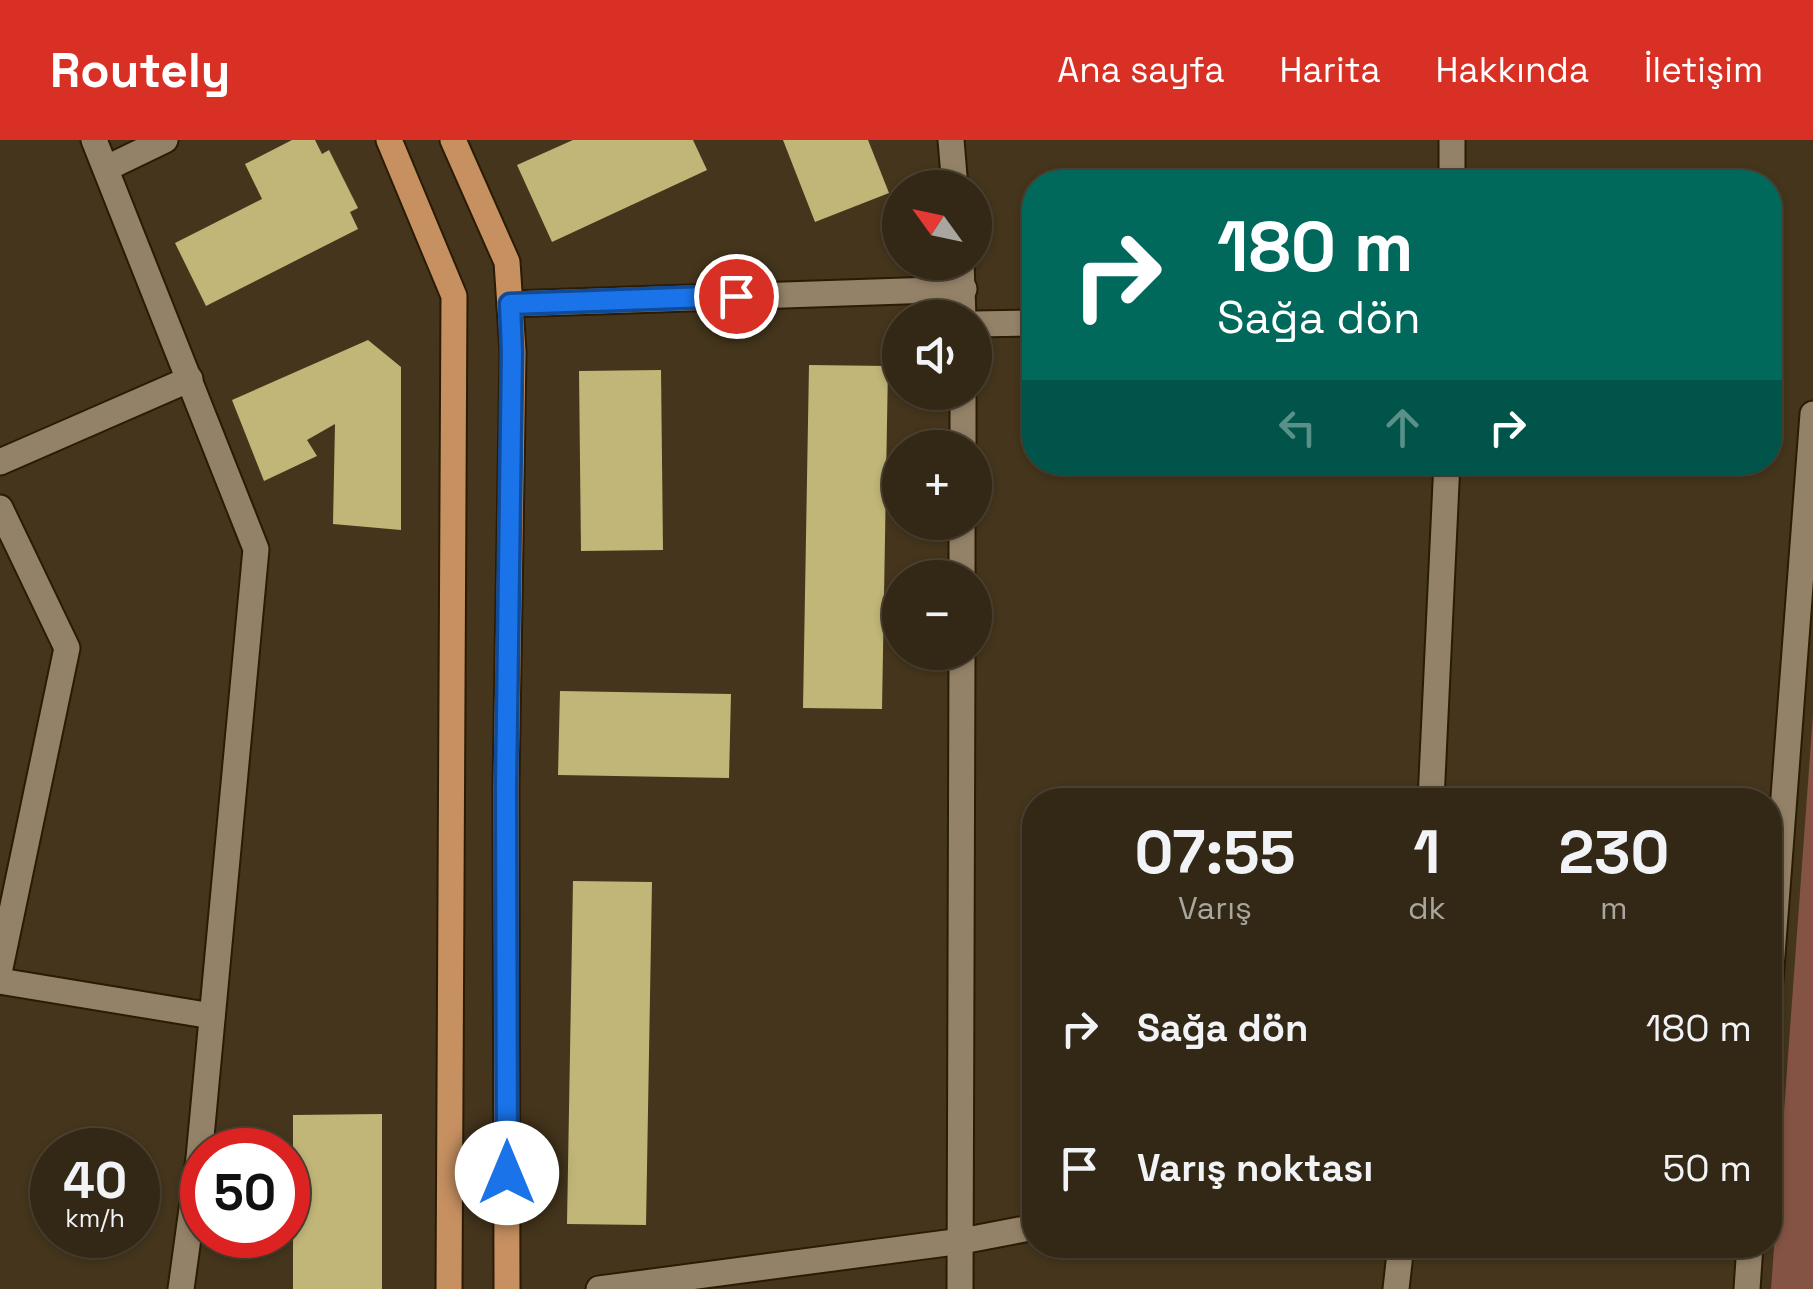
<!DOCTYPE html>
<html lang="tr">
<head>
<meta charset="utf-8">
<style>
  :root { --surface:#332815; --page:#3e3422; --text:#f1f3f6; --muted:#a9a6a0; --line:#4e4434; --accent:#d93025 }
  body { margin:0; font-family:"Space Grotesk",sans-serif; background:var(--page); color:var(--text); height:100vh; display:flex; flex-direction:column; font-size:38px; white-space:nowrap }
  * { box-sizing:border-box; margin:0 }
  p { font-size:32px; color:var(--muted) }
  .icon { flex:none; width:55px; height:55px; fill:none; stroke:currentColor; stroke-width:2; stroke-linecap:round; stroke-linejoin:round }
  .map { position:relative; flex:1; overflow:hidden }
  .side { position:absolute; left:1022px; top:648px; width:760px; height:470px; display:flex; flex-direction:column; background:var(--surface); border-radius:40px; box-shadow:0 2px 8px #0004,0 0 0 2px var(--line) }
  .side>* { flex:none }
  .top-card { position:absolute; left:1022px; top:30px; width:760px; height:305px; border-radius:40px; box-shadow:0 2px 8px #0004,0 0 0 2px var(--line); background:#00695c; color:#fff; overflow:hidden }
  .needle { width:65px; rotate:303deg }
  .controls { position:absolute; left:882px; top:30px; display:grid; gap:20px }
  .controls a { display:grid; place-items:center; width:110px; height:110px; border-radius:50%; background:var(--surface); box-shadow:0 2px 8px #0004,0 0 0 2px var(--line); font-size:50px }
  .speed { position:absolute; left:30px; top:988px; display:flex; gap:20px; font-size:50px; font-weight:700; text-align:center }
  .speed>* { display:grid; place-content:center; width:130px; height:130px; border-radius:50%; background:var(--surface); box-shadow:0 2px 8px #0004,0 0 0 2px var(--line); line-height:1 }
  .speed small { font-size:25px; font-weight:400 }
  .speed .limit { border:15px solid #d22; background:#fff; color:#111 }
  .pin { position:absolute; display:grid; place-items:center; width:85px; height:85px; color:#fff; margin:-42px; border:5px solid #fff; border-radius:50%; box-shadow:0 2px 10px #0007 }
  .me { position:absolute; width:110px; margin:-55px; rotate:0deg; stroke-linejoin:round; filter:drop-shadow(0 0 8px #0008) }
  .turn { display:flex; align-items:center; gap:35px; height:210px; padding:0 30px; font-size:45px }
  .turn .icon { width:130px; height:130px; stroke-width:2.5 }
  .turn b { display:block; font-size:70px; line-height:85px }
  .lanes { display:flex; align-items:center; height:95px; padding:0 30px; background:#0003; justify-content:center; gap:50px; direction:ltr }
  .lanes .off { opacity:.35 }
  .eta { display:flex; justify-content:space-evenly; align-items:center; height:170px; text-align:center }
  .eta b { font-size:60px; font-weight:600; line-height:70px }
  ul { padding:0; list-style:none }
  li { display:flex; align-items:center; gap:30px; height:140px; padding:0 30px }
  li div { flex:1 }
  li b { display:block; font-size:38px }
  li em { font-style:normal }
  header { display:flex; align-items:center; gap:60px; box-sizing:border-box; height:140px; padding:0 50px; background:var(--accent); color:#fff }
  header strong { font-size:48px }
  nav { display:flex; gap:55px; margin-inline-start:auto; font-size:35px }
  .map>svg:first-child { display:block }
  .green { fill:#845344 }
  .building { fill:#c1b678 }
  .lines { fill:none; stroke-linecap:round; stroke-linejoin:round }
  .minor-casing { stroke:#2a1c04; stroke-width:29 }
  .major-casing { stroke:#2a1c04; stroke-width:29 }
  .minor { stroke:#948268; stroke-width:25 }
  .major { stroke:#c69061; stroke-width:25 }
  .route-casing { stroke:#114b97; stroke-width:25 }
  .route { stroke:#1a73e8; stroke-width:18 }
</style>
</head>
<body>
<header>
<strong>Routely</strong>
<nav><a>Ana sayfa</a><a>Harita</a><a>Hakkında</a><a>İletişim</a></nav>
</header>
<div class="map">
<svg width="1813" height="1149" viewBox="0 0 1813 1149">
  <rect width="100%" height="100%" fill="#44351c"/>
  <path class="green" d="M1813 574V1149H1771Z"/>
  <g class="building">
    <path d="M292 0H315L322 14 329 10 358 68 350 72 358 89 206 166 175 103 262 59 245 24Z"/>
    <path d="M573 0H693L707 30 552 102 517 25Z"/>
    <path d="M783 0H868L889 53 815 82Z"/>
    <path d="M368 200 401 227V390L333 384 335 284 307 300 317 316 264 341 232 260Z"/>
    <path d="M809 225 888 226 882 569 803 568Z"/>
    <path d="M661 230 663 410 581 411 579 231Z"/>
    <path d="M560 551 731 554 729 638 558 635Z"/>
    <path d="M573 741 652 742 646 1085 567 1084Z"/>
    <path d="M382 974V1149H293V975Z"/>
  </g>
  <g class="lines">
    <defs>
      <g id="minor">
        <path d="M94 0 256 409 199 1018 181 1149"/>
        <path d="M951 0 955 48"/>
        <path d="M1452 0V42"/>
        <path d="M107 28 165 0"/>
        <path d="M961 122 963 178"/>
        <path d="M510 164 964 149"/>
        <path d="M975 184 1035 183"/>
        <path d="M963 308V252"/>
        <path d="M0 322 190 239"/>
        <path d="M0 368 67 508 0 828"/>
        <path d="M962 438V382"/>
        <path d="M1431 660 1447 322"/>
        <path d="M0 841 212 876"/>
        <path d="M1770 841 1813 274"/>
        <path d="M599 1149 962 1101 1035 1087"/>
        <path d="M960 1149 962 512"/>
        <path d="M1396 1149 1401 1105"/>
        <path d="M1747 1149 1750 1105"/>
      </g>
      <g id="major">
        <path d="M389 0 454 156 449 1149"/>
        <path d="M453 0 507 122 513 212 506 647 507 1149"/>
      </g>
    </defs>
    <use href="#minor" class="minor-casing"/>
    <use href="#major" class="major-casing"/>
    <use href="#minor" class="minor"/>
    <use href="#major" class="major"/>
  </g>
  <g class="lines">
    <defs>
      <path id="route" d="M507 1033 506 648 512 212 510 164 736 156"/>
    </defs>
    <use href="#route" class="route-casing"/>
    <use href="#route" class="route"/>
  </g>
</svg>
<div class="controls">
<a><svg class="needle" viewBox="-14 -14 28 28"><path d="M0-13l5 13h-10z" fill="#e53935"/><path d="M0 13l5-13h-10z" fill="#a9a6a0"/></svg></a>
<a><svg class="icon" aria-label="sound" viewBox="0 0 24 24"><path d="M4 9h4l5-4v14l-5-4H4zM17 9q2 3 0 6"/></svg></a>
<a>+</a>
<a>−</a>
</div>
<div class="speed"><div>40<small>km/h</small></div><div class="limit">50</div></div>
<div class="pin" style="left:736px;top:156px;background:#d93025"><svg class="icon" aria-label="arrive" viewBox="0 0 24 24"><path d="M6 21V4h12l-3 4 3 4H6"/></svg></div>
<svg class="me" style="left:507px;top:1033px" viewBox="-20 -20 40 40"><circle r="19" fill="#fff"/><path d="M0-13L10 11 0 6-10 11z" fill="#1a73e8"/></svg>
<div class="top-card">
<div class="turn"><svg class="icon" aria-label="right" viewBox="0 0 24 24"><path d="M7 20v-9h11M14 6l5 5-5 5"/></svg><div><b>180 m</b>Sağa dön</div></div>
<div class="lanes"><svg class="icon off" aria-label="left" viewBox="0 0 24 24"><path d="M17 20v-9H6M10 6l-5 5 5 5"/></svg><svg class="icon off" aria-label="ahead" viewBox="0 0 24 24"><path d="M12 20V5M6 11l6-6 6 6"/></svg><svg class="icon" aria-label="right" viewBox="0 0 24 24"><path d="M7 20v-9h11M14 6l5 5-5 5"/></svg></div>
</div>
<section class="side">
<div class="eta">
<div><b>07:55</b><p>Varış</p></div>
<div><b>1</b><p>dk</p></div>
<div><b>230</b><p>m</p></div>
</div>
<ul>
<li><svg class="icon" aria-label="right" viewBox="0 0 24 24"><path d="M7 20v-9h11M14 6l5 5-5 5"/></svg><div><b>Sağa dön</b></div><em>180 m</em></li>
<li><svg class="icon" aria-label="arrive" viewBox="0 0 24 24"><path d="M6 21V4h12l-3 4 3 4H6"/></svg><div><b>Varış noktası</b></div><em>50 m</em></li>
</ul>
</section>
</div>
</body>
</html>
